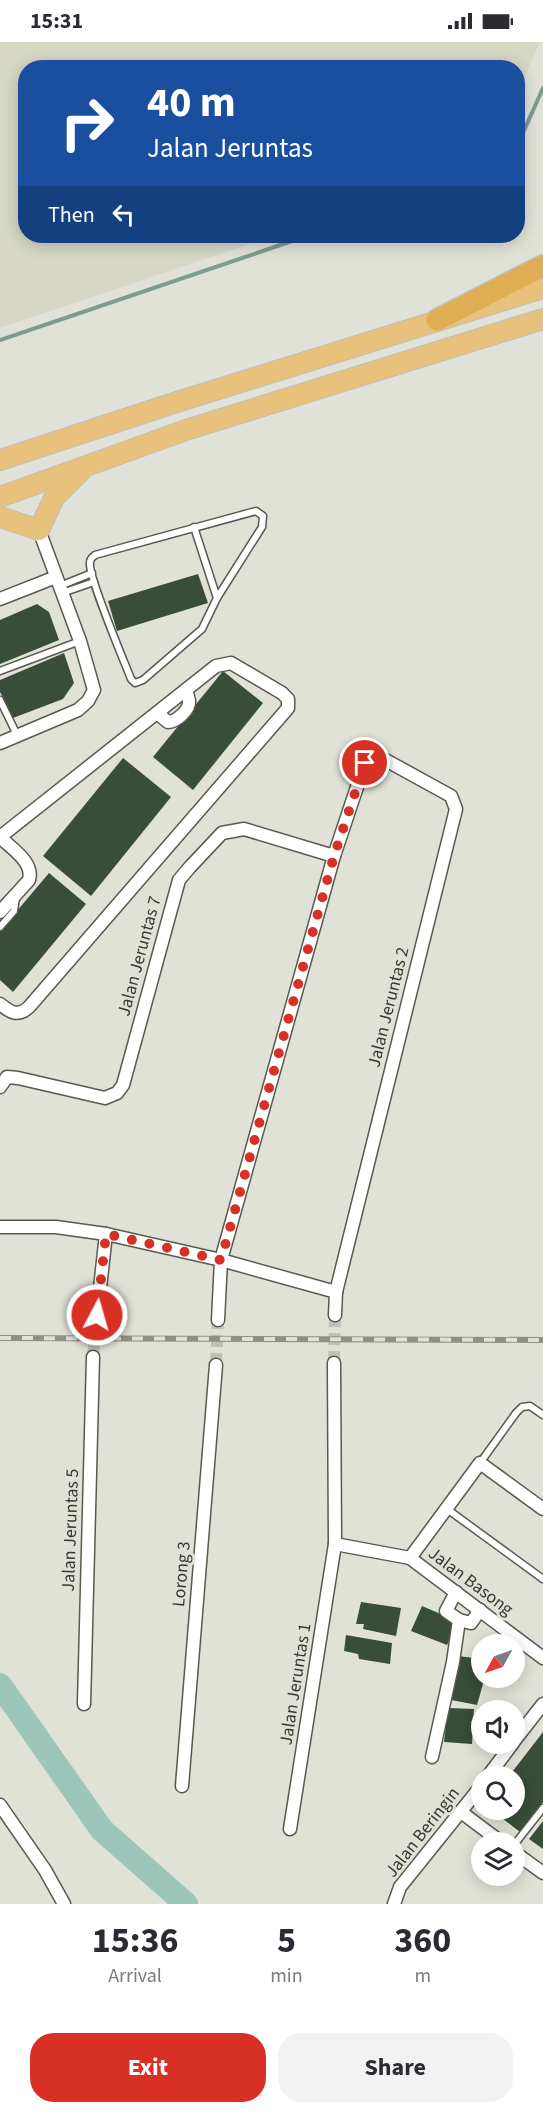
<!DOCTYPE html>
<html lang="en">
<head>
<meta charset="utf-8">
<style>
  :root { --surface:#fff; --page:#f2f2f3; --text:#2b2b33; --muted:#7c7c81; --accent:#d93025 }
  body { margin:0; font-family:"Source Sans 3",sans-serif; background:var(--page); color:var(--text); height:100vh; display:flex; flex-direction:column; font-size:22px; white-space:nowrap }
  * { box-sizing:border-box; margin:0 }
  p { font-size:20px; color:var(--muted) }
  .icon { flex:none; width:33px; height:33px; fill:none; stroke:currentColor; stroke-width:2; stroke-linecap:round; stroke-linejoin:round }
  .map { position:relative; height:1862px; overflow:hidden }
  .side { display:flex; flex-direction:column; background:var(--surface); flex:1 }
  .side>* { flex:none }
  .guide { position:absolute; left:18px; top:18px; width:507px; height:183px; border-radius:24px; box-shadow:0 3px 15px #0003; background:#1a4fa0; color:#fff; overflow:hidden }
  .needle { width:39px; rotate:230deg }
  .controls { position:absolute; left:471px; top:1592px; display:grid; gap:12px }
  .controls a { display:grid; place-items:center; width:54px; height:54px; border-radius:50%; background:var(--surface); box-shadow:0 3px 15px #0003; font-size:30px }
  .pin { position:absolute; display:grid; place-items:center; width:51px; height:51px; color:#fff; margin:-26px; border:3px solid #fff; border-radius:50%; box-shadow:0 2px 6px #0007 }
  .me { position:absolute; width:66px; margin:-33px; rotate:6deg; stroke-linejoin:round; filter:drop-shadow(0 0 4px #0008) }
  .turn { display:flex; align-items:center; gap:21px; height:126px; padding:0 30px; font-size:27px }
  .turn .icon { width:78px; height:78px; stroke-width:2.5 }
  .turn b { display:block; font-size:42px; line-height:51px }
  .then { display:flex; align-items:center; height:57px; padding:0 30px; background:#0003; gap:12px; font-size:22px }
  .eta { display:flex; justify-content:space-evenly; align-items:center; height:102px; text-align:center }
  .eta b { font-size:36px; font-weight:700; line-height:42px }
  .primary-button { display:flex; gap:12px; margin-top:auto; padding:12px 30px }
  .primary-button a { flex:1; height:69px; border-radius:24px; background:var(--accent); color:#fff; font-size:24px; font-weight:700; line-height:69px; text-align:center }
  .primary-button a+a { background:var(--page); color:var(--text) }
  .status { display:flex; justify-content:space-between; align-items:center; height:42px; padding:0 30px; background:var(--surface); direction:ltr }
  .status svg { height:16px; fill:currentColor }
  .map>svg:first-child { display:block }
  .built { fill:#d6d8c5 }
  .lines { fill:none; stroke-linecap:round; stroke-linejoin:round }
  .stream { stroke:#7e9b92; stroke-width:4 }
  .river { stroke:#9dc6bb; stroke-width:24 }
  .building { fill:#384e38 }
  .minor-tunnel { stroke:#bfc0b6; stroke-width:12; stroke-dasharray:12 6; stroke-linecap:butt }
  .service-casing { stroke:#585950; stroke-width:9 }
  .minor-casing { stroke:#585950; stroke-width:15 }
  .primary-casing { stroke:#bfbfbe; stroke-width:22 }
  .trunk-casing { stroke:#bfbfbe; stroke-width:24 }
  .service { stroke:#fff; stroke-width:6 }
  .minor { stroke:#fff; stroke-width:12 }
  .primary { stroke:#e8c27d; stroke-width:20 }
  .trunk { stroke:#e0ae52; stroke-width:21 }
  .rail-casing { stroke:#8f9088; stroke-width:6 }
  .rail { stroke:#e1e2d7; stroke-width:4; stroke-dasharray:11; stroke-linecap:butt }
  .route { stroke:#d93025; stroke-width:10; stroke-dasharray:0 18 }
  .labels { text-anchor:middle; stroke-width:6; stroke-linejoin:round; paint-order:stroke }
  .street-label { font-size:18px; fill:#373733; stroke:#e1e2d7 }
</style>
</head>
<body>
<div class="status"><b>15:31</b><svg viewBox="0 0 49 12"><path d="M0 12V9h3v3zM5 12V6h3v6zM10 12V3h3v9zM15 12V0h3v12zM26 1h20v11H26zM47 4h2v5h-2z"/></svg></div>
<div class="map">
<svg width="543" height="1862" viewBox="0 0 543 1862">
  <rect width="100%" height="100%" fill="#e1e2d7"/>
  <path class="built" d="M0 0H540L518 51V26H26V194H273L0 286Z"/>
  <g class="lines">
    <g class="stream">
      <path d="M518 102 543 46"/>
      <path d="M0 298 307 194"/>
    </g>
    <path class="river" d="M0 1643 102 1788 186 1862"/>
  </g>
  <g class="building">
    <path d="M198 532 208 561 117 589 108 559Z"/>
    <path d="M37 562 49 570 59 598 0 622V578Z"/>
    <path d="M64 611 74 641 63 657 13 676 0 650V638Z"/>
    <path d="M223 629 263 661 193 748 153 715Z"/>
    <path d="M123 716 171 755 91 854 43 814Z"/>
    <path d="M49 831 86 862 13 950 0 938V889Z"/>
    <path d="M361 1560 401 1566 396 1594 363 1587 364 1582H356Z"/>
    <path d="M422 1564 457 1579 447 1603 411 1589Z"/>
    <path d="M346 1593 392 1601 390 1622 359 1617 358 1612 344 1609Z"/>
    <path d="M458 1614 482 1617V1635H485L477 1663 451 1658Z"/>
    <path d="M448 1666 474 1667 472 1702 444 1700Z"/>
    <path d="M543 1690V1760L520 1790 490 1767H514V1734H509Z"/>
    <path d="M543 1779V1807L529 1797Z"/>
  </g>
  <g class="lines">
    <g class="minor-tunnel">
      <path d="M93 1315 97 1273"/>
      <path d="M334 1321 335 1273"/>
      <path d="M216 1323 218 1278"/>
    </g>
    <defs>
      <g id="service">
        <path d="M256 469 263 474 262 485 217 556 202 587 143 638 135 641 131 637C124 619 88 534 90 521 90 516 92 516 95 513Z"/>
        <path d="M194 485 217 556"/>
        <path d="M60 544 92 531"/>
        <path d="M62 551 94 540"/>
        <path d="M0 629 80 599"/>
        <path d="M0 658 17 693"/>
        <path d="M0 885 14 869 16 855"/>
        <path d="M480 1421 516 1371 522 1365 530 1364 543 1373"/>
        <path d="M447 1467 543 1537"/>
        <path d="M514 1803 543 1766"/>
      </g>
      <g id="minor">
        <path d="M0 557 56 535"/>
        <path d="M157 671 168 680C176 680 190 668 189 659 189 657 186 649 186 648"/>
        <path d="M0 701 78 668 88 659 94 648 80 599 39 488"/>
        <path d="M0 795 216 624 231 621 282 651 288 657V666L29 965C18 975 11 971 0 962"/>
        <path d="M0 870 29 838C34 820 12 807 0 795"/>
        <path d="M0 1045 7 1035 18 1036 105 1056 117 1051 123 1043 179 838 190 825 222 791 244 787 334 814"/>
        <path d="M0 1185H56L106 1192 221 1218 336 1250"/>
        <path d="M97 1273 106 1192"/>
        <path d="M218 1278 221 1218 334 814 365 721 372 714 380 715 451 754 456 767 336 1250 335 1273"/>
        <path d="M335 1502 410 1516 543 1616"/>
        <path d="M410 1516 480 1421 543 1467"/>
        <path d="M456 1550 446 1569 459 1578"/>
        <path d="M84 1662 93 1315"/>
        <path d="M514 1699 543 1662"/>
        <path d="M432 1715 453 1620 459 1578 471 1581 480 1568"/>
        <path d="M488 1734 513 1701"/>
        <path d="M182 1744 216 1323"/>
        <path d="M0 1763 45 1828 64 1862"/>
        <path d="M461 1770 501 1800"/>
        <path d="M290 1787 335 1502 334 1321"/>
        <path d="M514 1810 543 1831"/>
        <path d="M394 1862 400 1845 482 1743"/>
      </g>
      <g id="primary">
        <path d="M0 418 180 359 543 246"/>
        <path d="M0 455 189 387 543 277"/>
        <path d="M0 475 39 488 54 456 81 429"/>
      </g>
      <path id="trunk" d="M437 278 543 224"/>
    </defs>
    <use href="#service" class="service-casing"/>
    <use href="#minor" class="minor-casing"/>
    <use href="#primary" class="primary-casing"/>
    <use href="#trunk" class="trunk-casing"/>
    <use href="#service" class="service"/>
    <use href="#minor" class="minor"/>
    <use href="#primary" class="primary"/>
    <use href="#trunk" class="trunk"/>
    <defs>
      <path id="rail" d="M0 1296 543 1298"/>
    </defs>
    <use href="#rail" class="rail-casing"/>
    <use href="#rail" class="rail"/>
  </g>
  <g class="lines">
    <path class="route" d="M97 1273 106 1192 221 1218 334 814 365 721"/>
  </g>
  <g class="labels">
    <g class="street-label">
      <text transform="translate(139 914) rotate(-75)" y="6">Jalan Jeruntas 7</text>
      <text transform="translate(388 965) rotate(-76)" y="6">Jalan Jeruntas 2</text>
      <text transform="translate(70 1488) rotate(-88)" y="6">Jalan Jeruntas 5</text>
      <text transform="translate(181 1532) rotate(-85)" y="6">Lorong 3</text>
      <text transform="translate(471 1539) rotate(37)" y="6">Jalan Basong</text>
      <text transform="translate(295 1642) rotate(-81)" y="6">Jalan Jeruntas 1</text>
      <text transform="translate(422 1790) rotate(-52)" y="6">Jalan Beringin</text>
    </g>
  </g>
</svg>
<div class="controls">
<a><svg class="needle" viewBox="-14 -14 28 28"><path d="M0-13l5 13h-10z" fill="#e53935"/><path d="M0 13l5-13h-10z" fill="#7c7c81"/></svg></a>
<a><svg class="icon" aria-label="sound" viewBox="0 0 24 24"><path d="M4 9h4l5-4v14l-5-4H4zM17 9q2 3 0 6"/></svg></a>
<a><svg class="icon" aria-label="search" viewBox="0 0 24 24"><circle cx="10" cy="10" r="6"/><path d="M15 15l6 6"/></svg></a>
<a><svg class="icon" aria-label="layers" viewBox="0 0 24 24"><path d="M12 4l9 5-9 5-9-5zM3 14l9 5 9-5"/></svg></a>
</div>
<div class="pin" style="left:365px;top:721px;background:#d93025"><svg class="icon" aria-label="arrive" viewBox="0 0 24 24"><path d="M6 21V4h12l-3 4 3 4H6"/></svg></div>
<svg class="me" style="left:97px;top:1273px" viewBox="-20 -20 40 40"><circle r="17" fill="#d93025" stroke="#fff" stroke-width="3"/><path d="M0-11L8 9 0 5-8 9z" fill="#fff"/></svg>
<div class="guide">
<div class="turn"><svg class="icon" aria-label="right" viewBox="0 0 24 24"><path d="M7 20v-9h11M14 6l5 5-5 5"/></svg><div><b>40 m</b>Jalan Jeruntas</div></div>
<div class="then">Then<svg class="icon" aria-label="left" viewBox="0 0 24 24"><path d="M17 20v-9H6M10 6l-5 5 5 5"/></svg></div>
</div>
</div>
<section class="side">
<div class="eta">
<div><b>15:36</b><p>Arrival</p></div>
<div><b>5</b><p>min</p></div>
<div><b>360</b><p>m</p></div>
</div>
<div class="primary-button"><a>Exit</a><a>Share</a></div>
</section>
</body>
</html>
